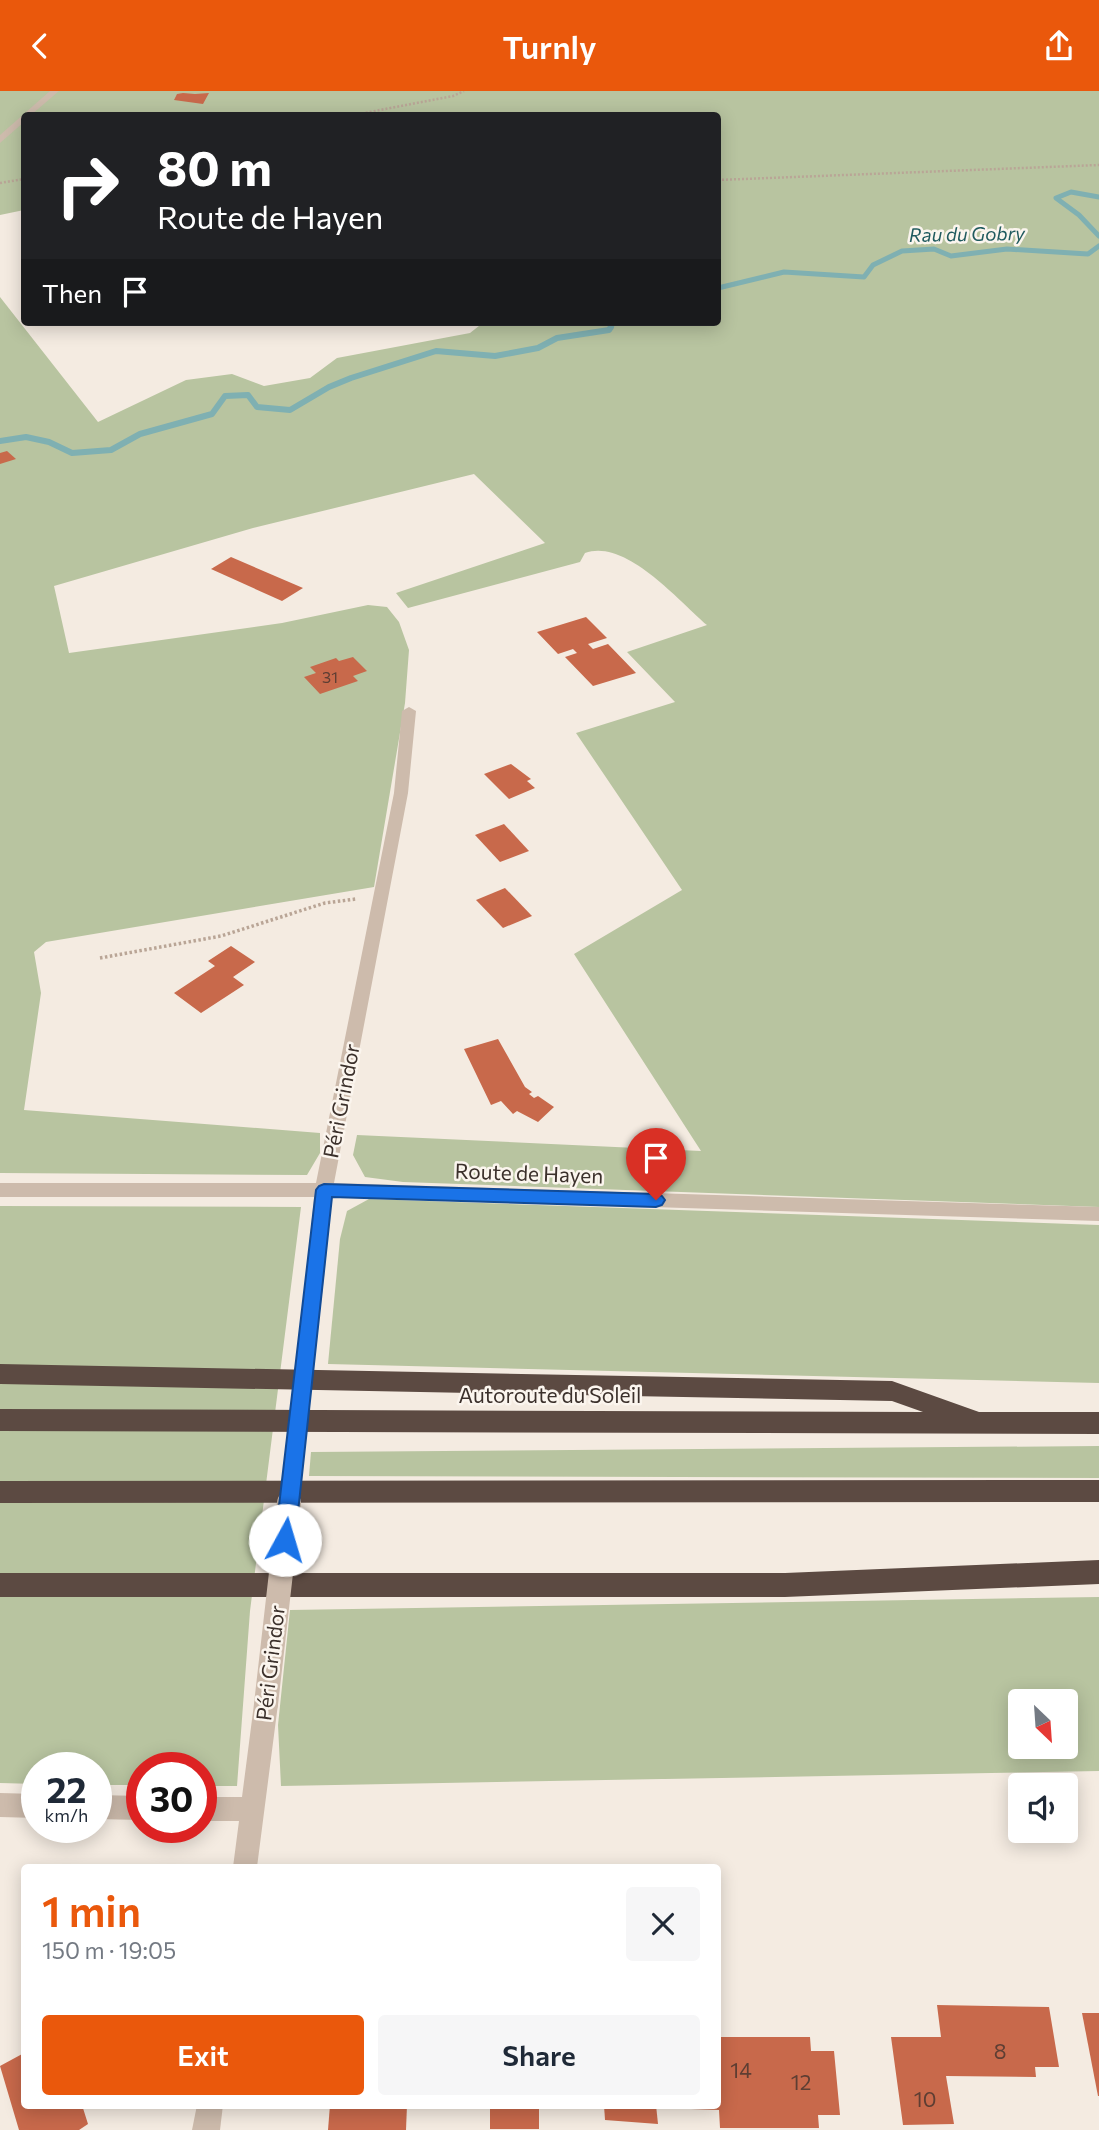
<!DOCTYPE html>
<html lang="en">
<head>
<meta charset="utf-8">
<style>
  :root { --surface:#fff; --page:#f6f6f7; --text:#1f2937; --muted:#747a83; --accent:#ea580c }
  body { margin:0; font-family:Commissioner,sans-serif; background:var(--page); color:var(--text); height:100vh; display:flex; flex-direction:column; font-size:26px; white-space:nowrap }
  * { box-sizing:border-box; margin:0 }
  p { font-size:23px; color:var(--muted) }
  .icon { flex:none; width:38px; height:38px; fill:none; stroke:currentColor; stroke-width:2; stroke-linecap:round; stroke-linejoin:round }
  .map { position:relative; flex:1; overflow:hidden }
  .drawer { position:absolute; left:21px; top:1773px; width:700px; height:245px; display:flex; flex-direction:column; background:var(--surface); border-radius:7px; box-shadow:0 4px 18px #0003 }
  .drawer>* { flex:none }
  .top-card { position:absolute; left:21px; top:21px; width:700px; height:214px; border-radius:7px; box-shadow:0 4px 18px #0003; background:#202124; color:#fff; overflow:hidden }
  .needle { width:46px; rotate:155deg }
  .tools { position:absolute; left:1008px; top:1598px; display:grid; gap:14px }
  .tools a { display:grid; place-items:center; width:70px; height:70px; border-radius:7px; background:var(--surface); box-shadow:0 4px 18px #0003; font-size:35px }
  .speed { position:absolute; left:21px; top:1661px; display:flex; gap:14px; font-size:35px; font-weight:700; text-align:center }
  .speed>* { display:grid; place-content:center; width:91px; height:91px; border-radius:50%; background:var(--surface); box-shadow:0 4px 18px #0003; line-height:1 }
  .speed small { font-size:18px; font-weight:400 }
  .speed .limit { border:10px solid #d22; background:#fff; color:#111 }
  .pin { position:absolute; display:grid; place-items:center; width:60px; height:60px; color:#fff; margin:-72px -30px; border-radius:50% 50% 50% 0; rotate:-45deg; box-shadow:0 0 7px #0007 }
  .pin .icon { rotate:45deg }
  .me { position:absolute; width:77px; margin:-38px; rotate:6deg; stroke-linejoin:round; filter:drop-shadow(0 0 5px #0008) }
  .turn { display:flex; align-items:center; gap:24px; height:147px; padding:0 21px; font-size:32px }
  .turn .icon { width:91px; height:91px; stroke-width:2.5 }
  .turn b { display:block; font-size:49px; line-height:60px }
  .then { display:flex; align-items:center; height:66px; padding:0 21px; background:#0003; gap:14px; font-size:26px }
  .round { display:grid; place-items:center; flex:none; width:74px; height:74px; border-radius:7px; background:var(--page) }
  .head { display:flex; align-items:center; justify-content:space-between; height:119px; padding:0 21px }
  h1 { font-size:42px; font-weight:600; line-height:52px; color:var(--accent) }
  .cta { display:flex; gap:14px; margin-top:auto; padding:14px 21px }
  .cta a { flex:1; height:80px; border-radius:7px; background:var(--accent); color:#fff; font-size:28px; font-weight:600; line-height:80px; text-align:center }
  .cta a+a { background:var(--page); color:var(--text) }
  header { display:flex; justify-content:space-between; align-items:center; height:91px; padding:0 21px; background:var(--accent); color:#fff; font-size:32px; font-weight:600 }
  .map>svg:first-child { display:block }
  .green { fill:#b8c4a0; fill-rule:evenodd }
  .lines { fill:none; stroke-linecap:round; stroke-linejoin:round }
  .stream-far1 { stroke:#7fb0b2; stroke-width:5 }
  .stream { stroke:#7fb0b2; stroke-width:6 }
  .building { fill:#c8694b }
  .path-far1 { stroke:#b9a596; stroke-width:2.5; stroke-dasharray:2 2; stroke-linecap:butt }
  .path { stroke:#b9a596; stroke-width:3.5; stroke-dasharray:2.5 2.5; stroke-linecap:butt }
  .minor { fill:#cdbbac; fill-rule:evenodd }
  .motorway { fill:#5c4a42; fill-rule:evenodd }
  .minor-bridge-far1 { stroke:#cdbbac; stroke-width:18 }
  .minor-bridge { stroke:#cdbbac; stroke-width:24 }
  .route { fill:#1a73e8; stroke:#114b97; stroke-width:2 }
  .labels { text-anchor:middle; stroke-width:5; stroke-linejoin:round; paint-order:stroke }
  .far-number-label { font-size:16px; fill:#5e3e33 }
  .far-water-label { font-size:19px; font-style:italic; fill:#1f5a5e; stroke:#fbf5ee }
  .street-label { font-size:21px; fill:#3b302b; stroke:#fbf5ee }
  .near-number-label { font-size:21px; fill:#5e3e33 }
</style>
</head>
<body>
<header><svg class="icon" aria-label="back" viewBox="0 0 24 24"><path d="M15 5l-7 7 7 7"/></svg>Turnly<svg class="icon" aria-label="share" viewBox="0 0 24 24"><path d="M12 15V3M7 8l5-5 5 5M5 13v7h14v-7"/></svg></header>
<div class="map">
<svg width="1099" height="2039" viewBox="0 0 1099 2039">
  <rect width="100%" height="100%" fill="#f4ebe1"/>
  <g class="green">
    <path d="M0 0H1099V1116L403 1091 365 1086 353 1064 357 1044 701 1060 574 863 682 799 576 642 675 611 627 561 707 534C678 509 625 447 585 462L580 471 408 517 396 502 545 452 474 383 253 437 54 495 69 562 282 532 368 514 387 516 399 531 409 559 405 612 374 796 46 851 34 861 41 902 24 1019 320 1042V1062L307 1084 0 1082V206L98 331 186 289 232 283 264 295 310 287 337 267 470 242 484 231H718V24H24V119L0 124Z"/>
    <path d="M369 1108 1099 1134V1292L328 1273 340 1148 347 1120Z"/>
    <path d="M0 1115 301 1116 250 1520 237 1695H201V1676H142V1694H96V1676H37V1693L0 1692Z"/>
    <path d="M1099 1355V1387L309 1385 311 1361Z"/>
    <path d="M1099 1506V1680L281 1695 278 1634 290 1519ZM1066 1610V1656H1020V1610Z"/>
  </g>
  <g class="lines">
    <g class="stream-far1">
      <path d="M1099 106 1071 101 1056 107 1079 124 1099 145"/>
      <path d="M718 197 784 181 864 186 873 174 902 160 934 158 951 165 1007 158 1088 163 1099 155"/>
      <path d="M610 237 614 231"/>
    </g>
    <path class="stream" d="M0 350 26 346 49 351 72 362 111 359 140 343 212 323 225 305 248 304 257 316 290 319 329 296 351 287 436 260 495 265 538 257 557 247 609 239 611 236"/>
  </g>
  <g class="building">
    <path d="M183 2 195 3 209 2 203 13 174 9 177 3Z"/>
    <path d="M7 360 16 368 0 373V362Z"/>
    <path d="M231 466 303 497 282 510 211 478Z"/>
    <path d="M586 526 607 547 588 553 593 558 608 553 636 582 593 595 565 566 577 562 573 558 558 563 537 541Z"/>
    <path d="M353 566 367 580 353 585 358 590 320 603 304 586 316 582 310 576 336 567 339 570Z"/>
    <path d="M511 673 531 688 527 690 535 697 509 708 484 683Z"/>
    <path d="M504 733 529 760 500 771 475 744Z"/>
    <path d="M505 797 532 825 503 837 476 809Z"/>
    <path d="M231 855 255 871 233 886 244 894 201 922 174 902 215 875 208 870Z"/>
    <path d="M498 948 525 996 532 1001 529 1003 534 1007 538 1005 554 1016 538 1031 517 1020 513 1023 501 1010 491 1014 464 958Z"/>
    <path d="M937 1914 1049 1916 1059 1976H1035L1036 1986 946 1985 954 2033 903 2034 891 1946H941Z"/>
    <path d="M1082 1922H1099V2005H1098Z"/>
    <path d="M718 1946H810L811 1960H834L840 2024H818L819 2037H720L719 2019 691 2018V2014H718Z"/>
    <path d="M24 1962V2014H82L88 2033 79 2039H19L0 1975Z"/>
    <path d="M330 2014H407L406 2039H328Z"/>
    <rect x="490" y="2014" width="49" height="24"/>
    <path d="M604 2014H656L658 2033 605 2029Z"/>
  </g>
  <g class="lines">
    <g class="path-far1">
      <path d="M354 24 453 5 464 0"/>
      <path d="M718 89 1099 74"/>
      <path d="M0 92 24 88"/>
    </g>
    <path class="path" d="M100 867 221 845 325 812 356 808"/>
    <g class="minor">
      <path d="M50 0H59L31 24H24V31L0 52V44Z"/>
      <path d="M409 616 416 620 408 702 334 1092 1099 1116V1130L332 1106 325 1177 323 1182 316 1185 309 1182 307 1177 314 1106H0V1092H316L394 702 402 620Z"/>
      <path d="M266 1602 274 1605 278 1613 257 1776H233L239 1730H201V1706H242L254 1613 258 1605Z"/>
      <path d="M0 1702 37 1703V1727L0 1726Z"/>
      <path d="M96 1704 142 1705V1729L96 1728Z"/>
      <path d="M197 2014H223L220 2039H192Z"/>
    </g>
    <g class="motorway">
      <path d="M0 1273 892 1290 979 1321H1099V1343L0 1340V1318L923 1321 892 1310 0 1293Z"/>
      <path d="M1099 1389V1411L0 1412V1390Z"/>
      <path d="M1099 1469V1493L785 1506H0V1482H785Z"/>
    </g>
    <path class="minor-bridge-far1" d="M289 1414 316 1177"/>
    <path class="minor-bridge" d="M266 1613 289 1412"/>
  </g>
  <path class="route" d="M324 1093 656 1103 662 1105 665 1109 662 1114 656 1116 332 1106 295 1449 292 1455 285 1458 278 1455 275 1449 316 1099 319 1095Z"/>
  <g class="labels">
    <g class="far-number-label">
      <text x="330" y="592">31</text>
    </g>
    <g class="far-water-label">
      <text transform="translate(967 143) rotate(-1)" y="7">Rau du Gobry</text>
    </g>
    <g class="street-label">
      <text transform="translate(342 1010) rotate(-79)" y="7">Péri Grindor</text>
      <text transform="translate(529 1083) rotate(2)" y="7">Route de Hayen</text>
      <text x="550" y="1312">Autoroute du Soleil</text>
      <text transform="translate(271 1572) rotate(-83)" y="7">Péri Grindor</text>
    </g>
    <g class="near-number-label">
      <text x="1000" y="1968">8</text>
      <text x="741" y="1987">14</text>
      <text x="801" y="1999">12</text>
      <text x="925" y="2016">10</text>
    </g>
  </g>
</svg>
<div class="tools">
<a><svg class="needle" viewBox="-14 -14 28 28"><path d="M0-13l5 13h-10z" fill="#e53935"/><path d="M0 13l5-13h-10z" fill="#747a83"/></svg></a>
<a><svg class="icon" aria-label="sound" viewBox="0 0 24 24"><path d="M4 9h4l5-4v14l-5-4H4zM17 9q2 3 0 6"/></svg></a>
</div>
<div class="speed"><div>22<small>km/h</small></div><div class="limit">30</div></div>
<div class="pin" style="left:656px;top:1109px;background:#d93025"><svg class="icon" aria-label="arrive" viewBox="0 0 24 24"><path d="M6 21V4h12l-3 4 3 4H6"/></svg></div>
<svg class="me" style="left:285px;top:1449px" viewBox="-20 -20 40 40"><circle r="19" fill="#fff"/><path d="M0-13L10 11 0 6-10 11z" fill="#1a73e8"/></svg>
<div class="top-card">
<div class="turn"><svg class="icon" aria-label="right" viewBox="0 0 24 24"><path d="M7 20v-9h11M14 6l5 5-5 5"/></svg><div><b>80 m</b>Route de Hayen</div></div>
<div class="then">Then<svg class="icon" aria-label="arrive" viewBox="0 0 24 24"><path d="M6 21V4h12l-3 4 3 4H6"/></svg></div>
</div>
<section class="drawer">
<div class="head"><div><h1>1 min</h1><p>150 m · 19:05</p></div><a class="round"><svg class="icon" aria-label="close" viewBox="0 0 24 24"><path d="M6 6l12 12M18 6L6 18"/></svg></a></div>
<div class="cta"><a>Exit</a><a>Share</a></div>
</section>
</div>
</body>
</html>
